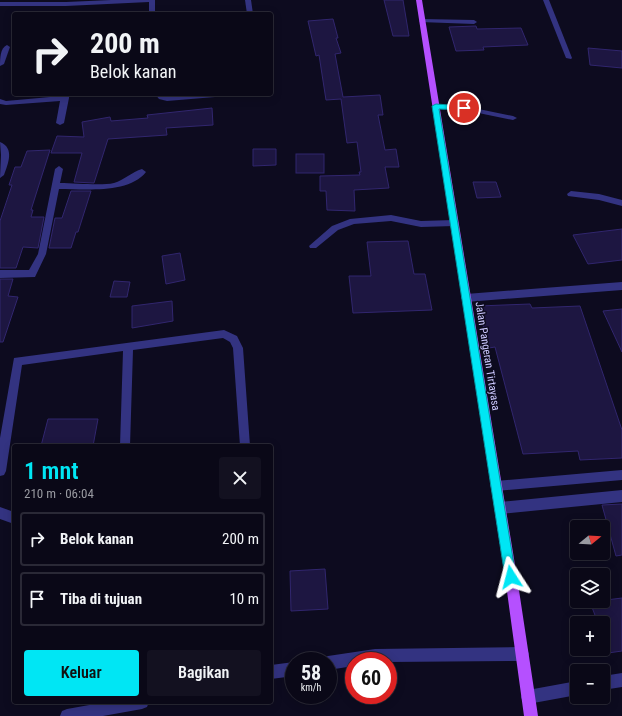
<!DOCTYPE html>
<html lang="id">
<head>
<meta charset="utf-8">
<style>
  :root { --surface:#0a0817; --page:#131120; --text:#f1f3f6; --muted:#999aa1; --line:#2a2936; --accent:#00e6f4 }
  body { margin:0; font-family:"Roboto Condensed",sans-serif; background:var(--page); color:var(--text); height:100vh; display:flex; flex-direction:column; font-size:15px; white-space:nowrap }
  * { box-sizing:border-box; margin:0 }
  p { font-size:13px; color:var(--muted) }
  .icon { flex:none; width:22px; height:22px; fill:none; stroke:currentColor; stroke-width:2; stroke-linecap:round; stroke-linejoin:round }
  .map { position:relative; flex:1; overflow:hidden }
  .side { position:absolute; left:12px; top:444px; width:261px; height:260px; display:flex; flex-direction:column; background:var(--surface); border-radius:4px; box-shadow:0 2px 10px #0003,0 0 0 1px var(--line) }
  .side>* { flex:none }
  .top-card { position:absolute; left:12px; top:12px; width:261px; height:84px; border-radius:4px; box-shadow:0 2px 10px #0003,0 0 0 1px var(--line); background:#0a0817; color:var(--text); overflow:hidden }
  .needle { width:26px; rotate:72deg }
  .fabs { position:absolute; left:570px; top:520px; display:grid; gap:8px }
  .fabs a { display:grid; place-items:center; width:40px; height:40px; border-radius:4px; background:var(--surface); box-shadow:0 2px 10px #0003,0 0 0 1px var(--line); font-size:20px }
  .speed { position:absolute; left:285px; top:652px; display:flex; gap:8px; font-size:20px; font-weight:700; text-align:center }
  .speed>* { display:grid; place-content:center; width:52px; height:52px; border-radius:50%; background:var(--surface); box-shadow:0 2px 10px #0003,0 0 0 1px var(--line); line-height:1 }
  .speed small { font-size:10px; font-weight:400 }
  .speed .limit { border:6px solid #d22; background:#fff; color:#111 }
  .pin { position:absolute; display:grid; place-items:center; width:34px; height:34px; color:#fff; margin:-17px; border:2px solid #fff; border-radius:50%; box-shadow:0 1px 4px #0007 }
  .me { position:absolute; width:44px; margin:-22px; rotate:351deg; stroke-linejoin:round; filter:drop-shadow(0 0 3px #0008) }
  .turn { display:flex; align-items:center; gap:14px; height:84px; padding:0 12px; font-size:18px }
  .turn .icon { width:52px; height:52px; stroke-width:2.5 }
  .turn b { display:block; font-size:28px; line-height:34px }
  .round { display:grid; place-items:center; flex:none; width:42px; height:42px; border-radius:4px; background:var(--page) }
  .summary { display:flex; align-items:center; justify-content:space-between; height:68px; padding:0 12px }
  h1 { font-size:24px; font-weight:600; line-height:30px; color:var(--accent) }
  .primary-button { display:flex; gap:8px; margin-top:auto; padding:8px 12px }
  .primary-button a { flex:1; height:46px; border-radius:4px; background:var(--accent); color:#111; font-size:16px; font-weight:600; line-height:46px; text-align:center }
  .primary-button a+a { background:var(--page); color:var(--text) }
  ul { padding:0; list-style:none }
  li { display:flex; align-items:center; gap:12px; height:54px; margin:0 8px 6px; padding:0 4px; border:2px solid var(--line); border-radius:4px }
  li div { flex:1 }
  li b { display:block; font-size:15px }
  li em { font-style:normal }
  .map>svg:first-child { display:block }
  .building { fill:#1d1641; stroke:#31266e }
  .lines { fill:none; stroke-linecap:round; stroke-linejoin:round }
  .minor { fill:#333381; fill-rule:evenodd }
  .major { fill:#b550ff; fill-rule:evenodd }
  .route { fill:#00e6f4; stroke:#00969f }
  .labels { text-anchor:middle; stroke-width:3; stroke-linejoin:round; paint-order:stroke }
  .street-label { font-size:11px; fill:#ccc9ff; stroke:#0d0b1f }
</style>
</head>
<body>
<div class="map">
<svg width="622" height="716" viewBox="0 0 622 716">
  <rect width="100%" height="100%" fill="#0d0b1f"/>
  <g class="building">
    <path d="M384 0H403L409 36H393Z"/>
    <path d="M333 19 338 38H336L341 53 335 54 343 97 380 95 383 115H378L385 150 396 149 399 167H385L389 188 354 190 355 211 327 210 326 191H320V176L360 175 359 172H361L357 142 347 143 341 99 326 100 319 55 316 56 308 21Z"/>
    <path d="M476 26 477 29 521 28 528 45 483 47 484 50 456 51 449 27Z"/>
    <path d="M588 48 622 51V68L590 65Z"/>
    <path d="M212 108 213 125 166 128 167 135 108 139 94 183 74 182 82 153H51L57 136 84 137 82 122 110 117 111 121 148 118 147 115Z"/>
    <path d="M253 149H276V165L253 166Z"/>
    <path d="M50 150 31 210H33L31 217H44L38 248 23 247 16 268H0V221L12 185H9L15 167H21L27 151Z"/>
    <rect x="296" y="154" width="28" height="19"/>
    <path d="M473 182H496L501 197 477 198Z"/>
    <path d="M71 191H91L78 232H76L71 248H49L55 218H62Z"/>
    <path d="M622 229V260L588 264 573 235Z"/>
    <path d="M408 241 414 274H425L432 310 353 313 349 276H371L367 242Z"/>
    <path d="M180 253 185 280 166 284 162 256Z"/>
    <path d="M0 279H13L8 296 18 297 3 342H0Z"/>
    <path d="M114 281 130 282 127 297H110Z"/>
    <path d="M172 301 173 321 132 328V306Z"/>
    <path d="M530 304 532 308 580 306 622 430V458L580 460 578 451 523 454 495 347 489 348 478 306Z"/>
    <path d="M622 309V352L603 311Z"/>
    <path d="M48 419H98L93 446H41Z"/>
    <path d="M622 504V555L616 556 602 505Z"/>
    <path d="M325 569 328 609 291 611 290 571Z"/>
    <path d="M622 598V651L608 653 603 639V623H598L590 602Z"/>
  </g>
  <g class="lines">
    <g class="minor">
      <path d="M111 0H155V14H149V2L66 6H0V2H66Z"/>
      <path d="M245 0H251L253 14H247Z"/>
      <path d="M543 0H549L572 58 571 59 566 58Z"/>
      <path d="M422 19 474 20 477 22 474 24 420 22 419 21Z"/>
      <path d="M7 45 10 47 4 64 0 66C0 59 0 48 7 45Z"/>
      <path d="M61 94H69V98L64 123 60 125 56 123 60 101 6 105 0 104V99L6 101 61 96Z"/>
      <path d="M155 94H163L168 97 199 94H231L227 96 167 101 159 99Z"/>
      <path d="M433 105 464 106 513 116 517 118 513 120 464 110 436 109H433Z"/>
      <path d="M0 142C15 148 8 164 4 175L0 178 1 155Z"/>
      <path d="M59 166 63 169 60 183C75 183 101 186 114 183 124 180 132 172 142 169L146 172C129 194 84 189 59 189L46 254 35 277 0 278V270H29L38 254 55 169Z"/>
      <path d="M571 191 599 194 622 200V206L599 200 568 196 567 194Z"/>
      <path d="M391 215 421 221 454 220 458 223 454 226 421 227 391 221 354 224 338 230 316 248H310L309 246 332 226 350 219Z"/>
      <path d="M622 282V290L466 302 463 301 461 298 463 295 466 294Z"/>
      <path d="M224 330 237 336 243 348 250 446H240L233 348 230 342 223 338 133 350 130 446H120L123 351 22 365 6 471 4 475 0 476V438L14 358Z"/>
      <path d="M622 470V480L496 491 492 490 490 486 492 482 496 481Z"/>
      <path d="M622 490V502L500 514 496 512 494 508 496 504 500 502Z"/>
      <path d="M0 507 14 512V524L0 519Z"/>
      <path d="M522 647 527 649 529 654 527 659 522 661 388 662V661H354V666L328 670V661H322L323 658 328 656 375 649Z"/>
      <path d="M294 662V676L271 679V665Z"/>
      <path d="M622 673V687L603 690V676Z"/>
      <path d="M577 681V695L528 704 523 702 521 697 523 692 528 690Z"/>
      <path d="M106 702H149L147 707 142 709 103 716H60L62 711 67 709Z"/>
    </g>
    <path class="major" d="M416 0H422L517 577 538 716H524L505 577Z"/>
  </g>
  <path class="route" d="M436 104 464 106 467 108 464 110 439 109 516 577 515 581 511 582 507 581 505 577 432 106Z"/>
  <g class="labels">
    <g class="street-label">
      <text transform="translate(488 356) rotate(81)" y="4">Jalan Pangeran Tirtayasa</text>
    </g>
  </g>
</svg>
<div class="fabs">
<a><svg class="needle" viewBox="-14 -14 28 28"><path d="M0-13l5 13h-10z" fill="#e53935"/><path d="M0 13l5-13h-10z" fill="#999aa1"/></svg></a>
<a><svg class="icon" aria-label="layers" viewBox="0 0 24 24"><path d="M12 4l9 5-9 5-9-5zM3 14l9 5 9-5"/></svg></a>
<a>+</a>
<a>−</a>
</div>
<div class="speed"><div>58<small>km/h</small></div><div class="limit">60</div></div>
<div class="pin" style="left:464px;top:108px;background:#d93025"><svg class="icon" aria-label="arrive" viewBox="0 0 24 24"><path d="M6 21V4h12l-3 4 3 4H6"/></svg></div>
<svg class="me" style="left:511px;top:577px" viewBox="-20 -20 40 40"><path d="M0-17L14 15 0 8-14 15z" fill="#00e6f4" stroke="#fff" stroke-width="4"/></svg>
<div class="top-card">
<div class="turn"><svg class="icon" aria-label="right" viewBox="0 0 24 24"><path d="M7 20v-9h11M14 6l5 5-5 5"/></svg><div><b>200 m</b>Belok kanan</div></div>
</div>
<section class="side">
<div class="summary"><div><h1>1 mnt</h1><p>210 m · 06:04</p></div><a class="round"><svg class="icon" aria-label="close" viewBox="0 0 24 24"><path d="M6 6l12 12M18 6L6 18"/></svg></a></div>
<ul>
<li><svg class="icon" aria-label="right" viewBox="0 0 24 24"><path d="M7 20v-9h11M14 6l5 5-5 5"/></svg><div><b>Belok kanan</b></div><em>200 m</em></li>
<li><svg class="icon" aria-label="arrive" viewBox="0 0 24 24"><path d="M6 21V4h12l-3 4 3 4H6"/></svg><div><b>Tiba di tujuan</b></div><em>10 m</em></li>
</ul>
<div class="primary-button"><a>Keluar</a><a>Bagikan</a></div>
</section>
</div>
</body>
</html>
